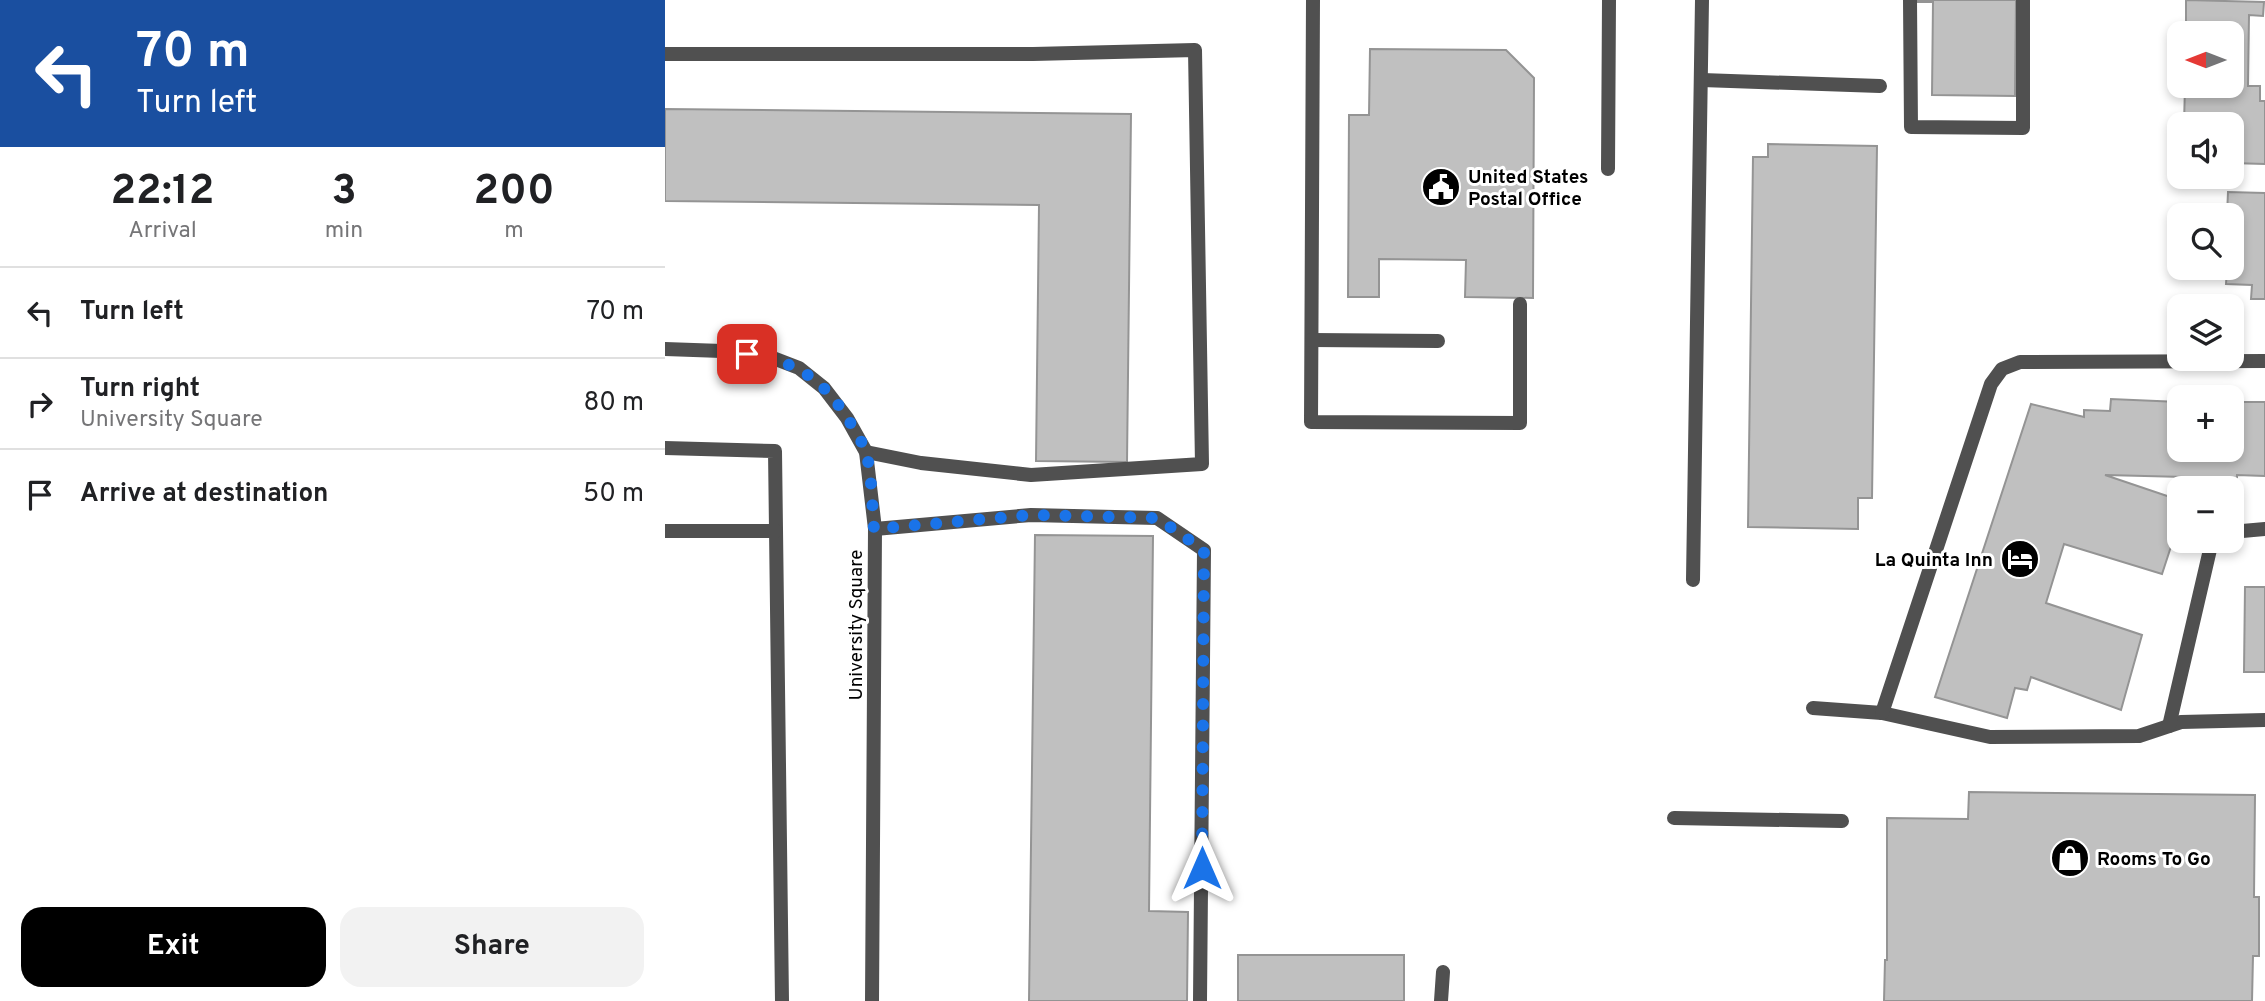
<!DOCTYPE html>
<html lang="en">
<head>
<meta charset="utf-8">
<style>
  :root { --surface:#fff; --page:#f2f2f2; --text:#202124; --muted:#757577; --line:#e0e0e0; --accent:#000 }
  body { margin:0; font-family:Overpass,sans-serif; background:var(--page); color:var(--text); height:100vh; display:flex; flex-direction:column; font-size:26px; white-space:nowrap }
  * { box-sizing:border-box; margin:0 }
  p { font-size:23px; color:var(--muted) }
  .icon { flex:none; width:38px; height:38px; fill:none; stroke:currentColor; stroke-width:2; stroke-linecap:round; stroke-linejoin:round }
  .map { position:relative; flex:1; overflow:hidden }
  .panel { display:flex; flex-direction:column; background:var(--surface); width:665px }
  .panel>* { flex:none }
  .banner { background:#1a4fa0; color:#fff; overflow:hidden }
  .needle { width:46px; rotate:270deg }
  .tools { position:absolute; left:1502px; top:21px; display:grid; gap:14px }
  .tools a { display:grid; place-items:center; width:77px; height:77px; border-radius:14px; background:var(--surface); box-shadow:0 4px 10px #0003; font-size:35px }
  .pin { position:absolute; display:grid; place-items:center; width:60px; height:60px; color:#fff; margin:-30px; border-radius:14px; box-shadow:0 4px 10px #0006 }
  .me { position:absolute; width:77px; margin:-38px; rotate:0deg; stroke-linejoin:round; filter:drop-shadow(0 0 5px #0008) }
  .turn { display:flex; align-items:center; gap:24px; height:147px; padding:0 21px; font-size:32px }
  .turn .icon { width:91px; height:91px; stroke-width:2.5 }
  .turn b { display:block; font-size:49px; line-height:60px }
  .eta { display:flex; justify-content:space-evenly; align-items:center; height:119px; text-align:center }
  .eta b { font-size:42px; font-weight:700; line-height:49px }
  .action { display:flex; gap:14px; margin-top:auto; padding:14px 21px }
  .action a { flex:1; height:80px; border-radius:21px; background:var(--accent); color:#fff; font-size:28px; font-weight:700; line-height:80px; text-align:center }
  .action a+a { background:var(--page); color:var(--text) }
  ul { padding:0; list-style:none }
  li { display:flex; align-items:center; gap:21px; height:91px; padding:0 21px; border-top:2px solid var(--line) }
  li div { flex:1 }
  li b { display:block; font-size:26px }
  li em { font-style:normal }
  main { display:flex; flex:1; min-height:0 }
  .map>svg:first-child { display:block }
  .building { fill:#c0c0c0; stroke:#949494; stroke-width:2 }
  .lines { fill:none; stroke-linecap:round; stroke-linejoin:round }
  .lane { stroke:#505050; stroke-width:14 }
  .street { stroke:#505050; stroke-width:14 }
  .route { stroke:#1a73e8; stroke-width:12; stroke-dasharray:0 21.6 }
  .labels { text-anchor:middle; stroke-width:6; stroke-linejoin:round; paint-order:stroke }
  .poi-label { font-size:19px; font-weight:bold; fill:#000; stroke:#fff; text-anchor:start }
  .street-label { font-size:19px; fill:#000; stroke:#fff }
</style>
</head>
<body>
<main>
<section class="panel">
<div class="banner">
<div class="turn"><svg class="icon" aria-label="left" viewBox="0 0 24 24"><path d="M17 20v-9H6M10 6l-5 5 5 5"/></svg><div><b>70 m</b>Turn left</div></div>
</div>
<div class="eta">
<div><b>22:12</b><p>Arrival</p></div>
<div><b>3</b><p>min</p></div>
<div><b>200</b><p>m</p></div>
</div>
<ul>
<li><svg class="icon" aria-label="left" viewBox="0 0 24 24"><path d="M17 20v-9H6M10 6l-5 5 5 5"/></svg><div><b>Turn left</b></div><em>70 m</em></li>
<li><svg class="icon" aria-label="right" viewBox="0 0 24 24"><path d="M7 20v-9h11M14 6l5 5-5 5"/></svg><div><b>Turn right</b><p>University Square</p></div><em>80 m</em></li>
<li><svg class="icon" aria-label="arrive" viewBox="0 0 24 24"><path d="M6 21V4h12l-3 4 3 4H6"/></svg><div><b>Arrive at destination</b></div><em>50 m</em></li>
</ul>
<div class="action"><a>Exit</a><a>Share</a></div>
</section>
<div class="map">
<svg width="1600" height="1001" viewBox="0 0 1600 1001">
  <rect width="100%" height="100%" fill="#fff"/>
  <g class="building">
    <path d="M1251 0H1351L1350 96 1267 95 1268 2H1251Z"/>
    <path d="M1521 0 1599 2 1598 16 1584 15 1583 86H1595V101H1600V164L1566 163V124H1519L1520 86H1566V33H1521Z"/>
    <path d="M705 49 841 50 869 78 868 298 800 297 801 260 714 259V297H683L684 115H704Z"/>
    <path d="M0 109 466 114 462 462 371 461 374 205 0 201Z"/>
    <path d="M1103 144 1212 146 1207 498H1193V529L1083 527 1088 157H1103Z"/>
    <path d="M1563 192 1600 193V299H1586L1587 285 1561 284 1562 268H1566V215H1562Z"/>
    <path d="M1560 394H1573L1574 402H1600V476L1572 475V488L1558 487 1559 478 1440 475 1514 500V522L1497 574 1399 544 1381 603 1477 635 1456 710 1366 677 1362 690 1350 688 1342 718 1270 697 1366 404 1419 417V410L1445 411 1446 399 1514 402V450H1566V397H1560Z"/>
    <path d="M370 535 488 536 484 911 523 912 522 1001H364Z"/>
    <path d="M1580 587H1600V672H1579Z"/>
    <path d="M1304 792 1590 795 1589 897H1594V956H1588L1587 1001H1219L1220 960H1222V818L1303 819Z"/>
    <rect x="573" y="955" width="166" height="46"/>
  </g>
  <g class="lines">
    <g class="lane">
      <path d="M648 0 646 422 855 423V304"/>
      <path d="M1245 0 1246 127 1358 128V0"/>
      <path d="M0 54H368L530 50 537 464 366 475 256 463 201 452"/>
      <path d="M1037 80 1215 86"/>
      <path d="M943 169 944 0"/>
      <path d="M647 340 773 341"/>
      <path d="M0 448 110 451 117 1001"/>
      <path d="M210 529 366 515 492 518 539 550 535 1001"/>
      <path d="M0 531H111"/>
      <path d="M1566 532 1600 529"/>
      <path d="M1028 580 1037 0"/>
      <path d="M1148 708 1217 713 1325 737 1474 736 1516 722 1600 720"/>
      <path d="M1217 713 1326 384 1337 369 1355 362 1600 361"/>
      <path d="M1504 726 1547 541"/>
      <path d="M1009 818 1177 821"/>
      <path d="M776 1001 778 972"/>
    </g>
    <path class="street" d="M0 349 57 351 108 358 134 368 159 388 182 418 201 452 210 529 207 1001"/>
  </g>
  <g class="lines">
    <path class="route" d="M82 354C134 361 163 383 189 429 193 436 199 445 201 453 207 473 207 507 209 529L366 515 492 518 539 550 537 868"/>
  </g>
  <defs>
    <symbol id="civic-disc" viewBox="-11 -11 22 22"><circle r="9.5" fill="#000" stroke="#fff"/><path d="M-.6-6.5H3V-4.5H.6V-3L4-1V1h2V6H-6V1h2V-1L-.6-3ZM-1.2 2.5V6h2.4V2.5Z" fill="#fff"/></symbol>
    <symbol id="hotel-disc" viewBox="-11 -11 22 22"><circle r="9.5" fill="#000" stroke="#fff"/><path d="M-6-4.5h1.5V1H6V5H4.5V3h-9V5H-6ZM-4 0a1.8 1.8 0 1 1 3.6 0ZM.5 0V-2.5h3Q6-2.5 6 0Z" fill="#fff"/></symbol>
    <symbol id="shop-disc" viewBox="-11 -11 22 22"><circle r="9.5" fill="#000" stroke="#fff"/><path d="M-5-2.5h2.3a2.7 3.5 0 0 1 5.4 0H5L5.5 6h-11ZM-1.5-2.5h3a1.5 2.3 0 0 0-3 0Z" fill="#fff"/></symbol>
  </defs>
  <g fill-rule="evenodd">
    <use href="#civic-disc" x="754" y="165" width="44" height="44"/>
    <use href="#hotel-disc" x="1333" y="537" width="44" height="44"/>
    <use href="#shop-disc" x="1383" y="836" width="44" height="44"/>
  </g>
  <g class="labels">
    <g class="poi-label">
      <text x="803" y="183">United States<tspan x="803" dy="22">Postal Office</tspan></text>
      <text x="1328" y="566" text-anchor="end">La Quinta Inn</text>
      <text x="1432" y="865">Rooms To Go</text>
    </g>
    <g class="street-label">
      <text transform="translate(190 625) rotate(-90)" y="7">University Square</text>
    </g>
  </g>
</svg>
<div class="tools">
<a><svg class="needle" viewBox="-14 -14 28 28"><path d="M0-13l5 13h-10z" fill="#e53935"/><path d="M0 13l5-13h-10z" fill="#757577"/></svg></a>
<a><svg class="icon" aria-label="sound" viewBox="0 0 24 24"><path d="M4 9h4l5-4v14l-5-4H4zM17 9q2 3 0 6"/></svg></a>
<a><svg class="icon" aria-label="search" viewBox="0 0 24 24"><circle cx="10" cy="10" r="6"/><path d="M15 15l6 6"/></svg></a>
<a><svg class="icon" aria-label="layers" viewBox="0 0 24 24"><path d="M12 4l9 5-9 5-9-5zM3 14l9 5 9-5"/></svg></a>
<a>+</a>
<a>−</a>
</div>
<div class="pin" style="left:82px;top:354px;background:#d93025"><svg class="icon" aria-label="arrive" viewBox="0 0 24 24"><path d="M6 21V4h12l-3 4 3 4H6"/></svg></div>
<svg class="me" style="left:537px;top:868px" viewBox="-20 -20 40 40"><path d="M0-17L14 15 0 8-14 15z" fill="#1a73e8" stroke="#fff" stroke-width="4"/></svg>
</div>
</main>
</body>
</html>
